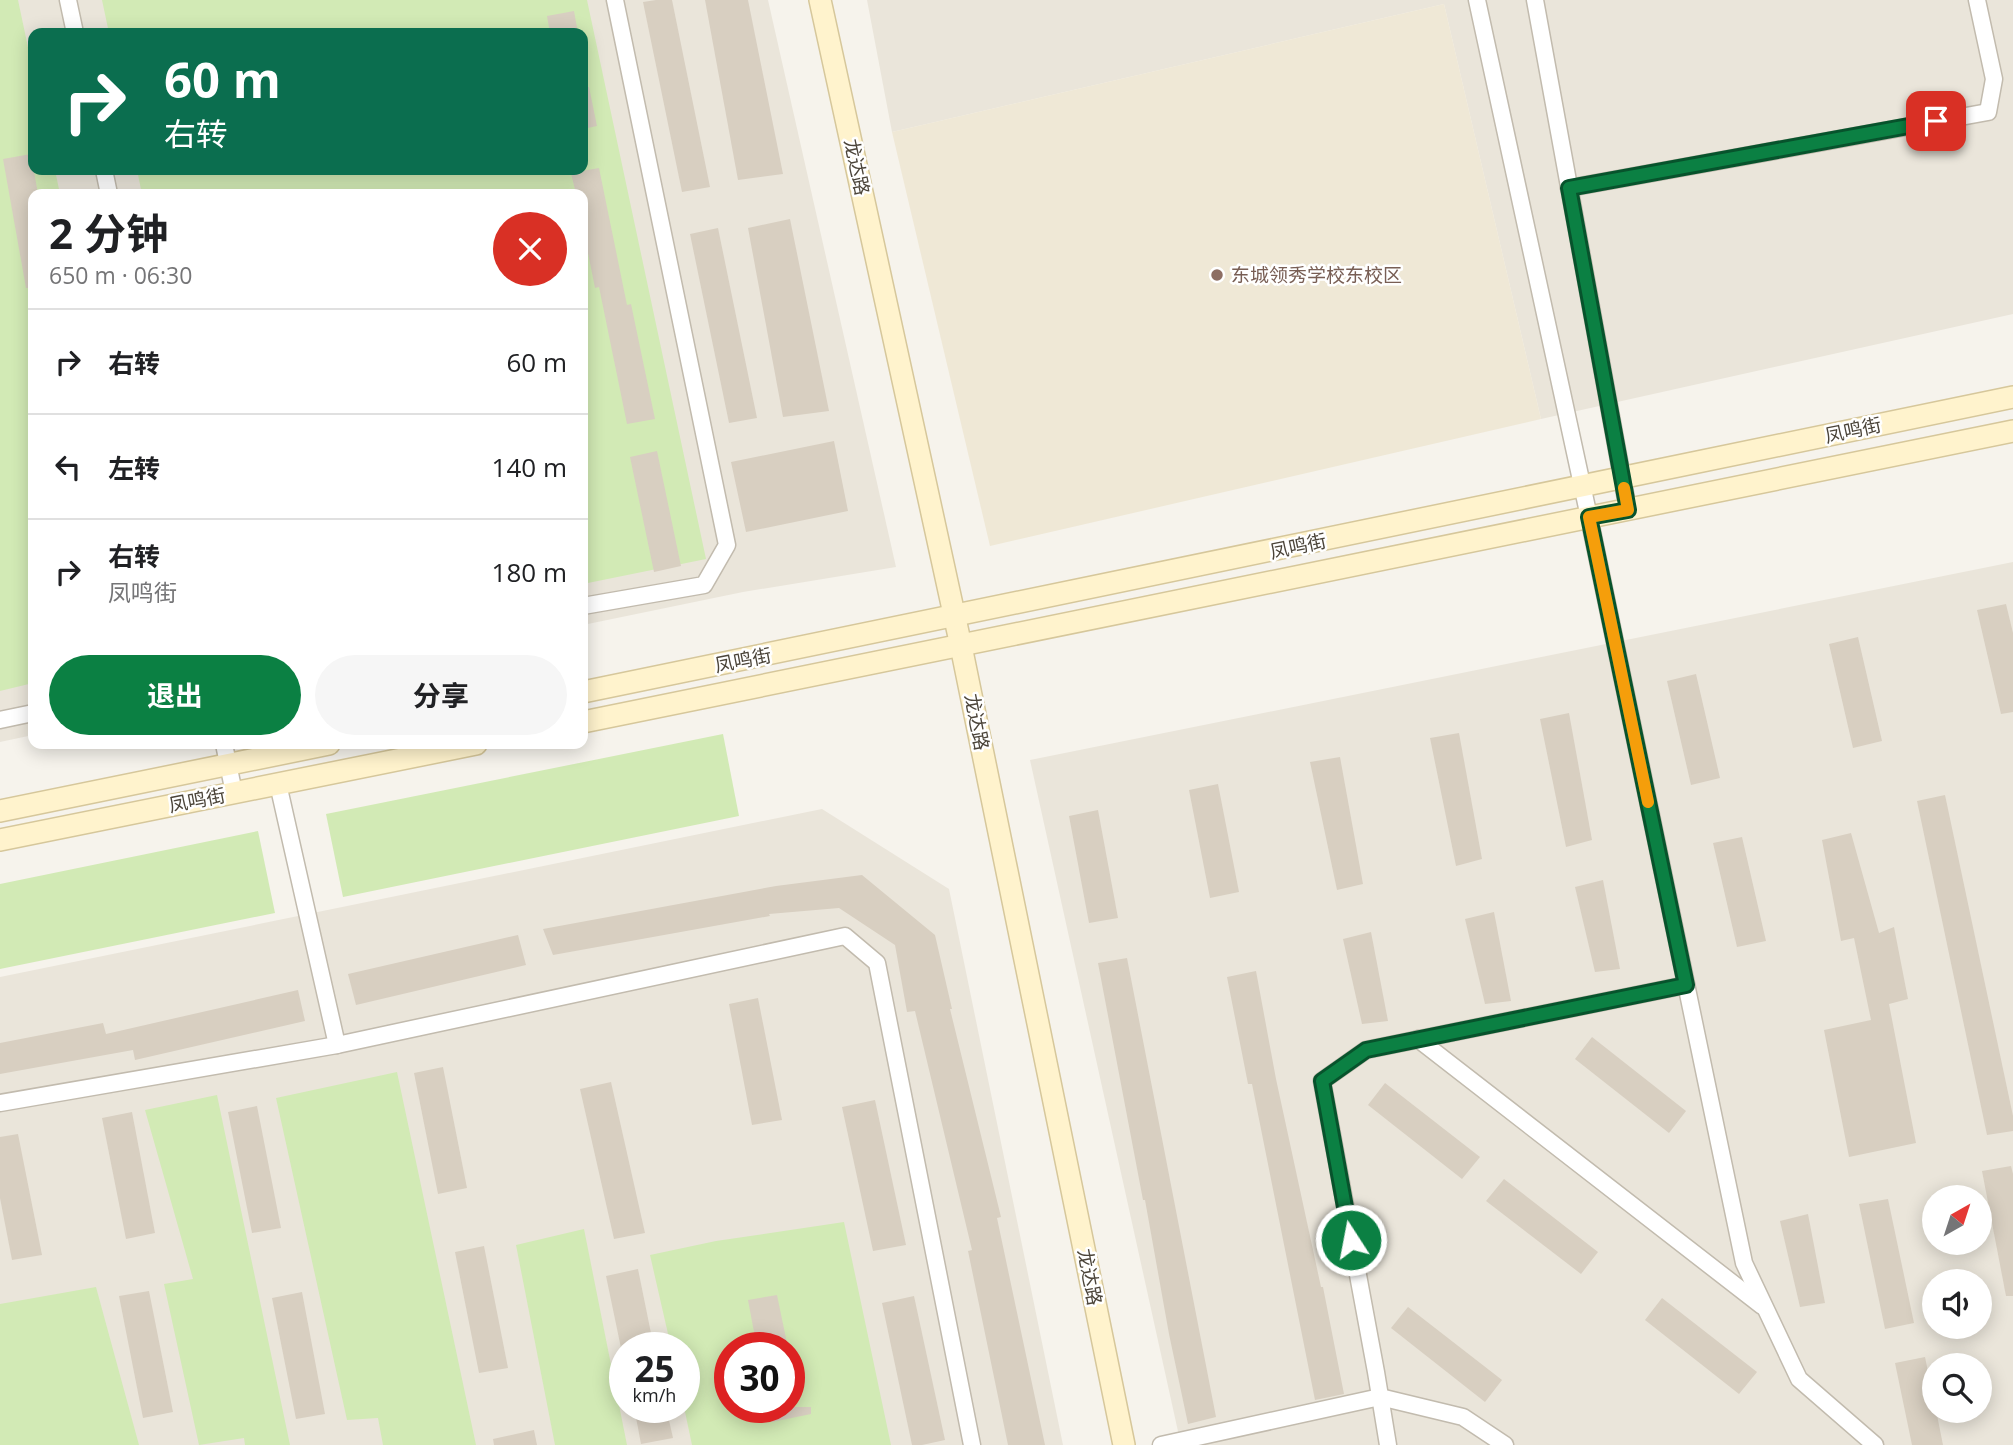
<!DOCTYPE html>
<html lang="zh">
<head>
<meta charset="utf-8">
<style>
  :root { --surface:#fff; --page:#f6f6f6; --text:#202124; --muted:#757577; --line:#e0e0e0; --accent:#0b8043 }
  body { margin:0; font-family:"Open Sans","Noto Sans SC",sans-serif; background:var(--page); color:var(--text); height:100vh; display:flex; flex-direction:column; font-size:26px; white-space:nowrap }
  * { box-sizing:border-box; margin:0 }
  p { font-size:23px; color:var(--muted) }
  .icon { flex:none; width:38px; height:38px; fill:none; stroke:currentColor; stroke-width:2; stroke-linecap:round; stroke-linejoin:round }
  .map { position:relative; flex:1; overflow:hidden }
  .drawer { position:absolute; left:28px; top:189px; width:560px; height:560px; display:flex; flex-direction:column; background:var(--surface); border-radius:14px; box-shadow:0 4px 18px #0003 }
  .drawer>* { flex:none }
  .banner { position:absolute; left:28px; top:28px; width:560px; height:147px; border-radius:14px; box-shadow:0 4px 18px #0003; background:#0b6e4f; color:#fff; overflow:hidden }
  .needle { width:46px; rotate:39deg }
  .controls { position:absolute; left:1922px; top:1185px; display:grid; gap:14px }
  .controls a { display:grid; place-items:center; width:70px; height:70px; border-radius:50%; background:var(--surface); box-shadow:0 4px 18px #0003; font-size:35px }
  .speed { position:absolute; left:609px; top:1332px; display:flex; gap:14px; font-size:35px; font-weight:700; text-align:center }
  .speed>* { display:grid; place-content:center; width:91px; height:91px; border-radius:50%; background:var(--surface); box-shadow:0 4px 18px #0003; line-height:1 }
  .speed small { font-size:18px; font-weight:400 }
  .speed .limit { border:10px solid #d22; background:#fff; color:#111 }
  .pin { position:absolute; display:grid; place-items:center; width:60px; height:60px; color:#fff; margin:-30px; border-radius:14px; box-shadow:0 4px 10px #0006 }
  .me { position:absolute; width:77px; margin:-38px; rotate:349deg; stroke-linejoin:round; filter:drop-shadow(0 0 5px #0008) }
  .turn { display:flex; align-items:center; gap:24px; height:147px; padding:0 21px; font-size:32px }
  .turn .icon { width:91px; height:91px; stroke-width:2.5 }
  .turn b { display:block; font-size:49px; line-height:60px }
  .round { display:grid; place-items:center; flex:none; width:74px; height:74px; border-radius:37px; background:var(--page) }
  .summary { display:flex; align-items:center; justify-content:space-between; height:119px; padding:0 21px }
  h1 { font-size:42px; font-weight:700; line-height:52px }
  .cta { display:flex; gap:14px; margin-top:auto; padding:14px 21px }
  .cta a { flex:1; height:80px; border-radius:42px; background:var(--accent); color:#fff; font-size:28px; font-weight:700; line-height:80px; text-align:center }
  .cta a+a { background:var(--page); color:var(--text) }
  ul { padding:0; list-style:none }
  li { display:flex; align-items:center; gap:21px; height:105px; padding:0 21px; border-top:2px solid var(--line) }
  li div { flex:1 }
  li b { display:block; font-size:26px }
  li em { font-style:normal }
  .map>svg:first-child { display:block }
  .residential { fill:#eae5da; fill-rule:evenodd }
  .education { fill:#efe8d6 }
  .green { fill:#d2eab5; fill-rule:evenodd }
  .building { fill:#d8cfc1 }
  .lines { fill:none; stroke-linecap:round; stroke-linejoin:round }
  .street-casing { stroke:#c2bbae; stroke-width:19 }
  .secondary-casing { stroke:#d6c79b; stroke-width:24 }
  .street { stroke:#fff; stroke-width:16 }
  .secondary { stroke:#fff3cd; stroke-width:21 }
  .route-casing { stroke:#07532c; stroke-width:18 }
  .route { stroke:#0b8043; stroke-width:12 }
  .slow { stroke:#f59e0b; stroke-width:12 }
  .education-dot { fill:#8d6e63; stroke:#fff; stroke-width:2.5 }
  .labels { text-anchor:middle; stroke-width:5; stroke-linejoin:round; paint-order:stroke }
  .street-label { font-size:19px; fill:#4b4439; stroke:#fff }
  .education-label { font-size:19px; fill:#785e54; stroke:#fff; text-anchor:start }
</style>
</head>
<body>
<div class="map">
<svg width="2013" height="1445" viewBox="0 0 2013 1445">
  <rect width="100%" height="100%" fill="#f6f3ec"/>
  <g class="residential">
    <path d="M0 0H768L896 567 743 592 583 625V194H33V735L0 742ZM33 33H583V170H33Z"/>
    <path d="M867 0H2013V314L1541 419 1444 4 892 132Z"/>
    <path d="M2013 562V1445H1181L1030 760ZM1934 1197H1979V1242H1934ZM1934 1281H1979V1326H1934ZM1934 1365H1979V1410H1934Z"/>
    <path d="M822 809 949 889 1063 1445H0V977ZM625 1348H684V1407H625ZM730 1348H789V1407H730Z"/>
  </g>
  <path class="education" d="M1444 4 1541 419 990 546 892 132Z"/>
  <g class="green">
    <path d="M0 0H18L33 71V170H55L60 194H33V683L0 691Z"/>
    <path d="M102 0H587L706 559 583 584V194H142L137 170H583V33H109Z"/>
    <path d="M723 734 739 816 343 897 326 814Z"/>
    <path d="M258 831 275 913 0 969V884Z"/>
    <path d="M397 1072 476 1445H383L378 1418 347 1420 276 1098Z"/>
    <path d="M217 1095 290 1445H245L244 1438 199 1445 164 1284 193 1279 145 1110Z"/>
    <path d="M844 1222 891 1445H692L684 1407V1348L671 1347 650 1255 716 1241ZM730 1348H789V1407H730Z"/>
    <path d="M584 1229 627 1445H555L516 1245Z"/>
    <path d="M96 1287 139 1445H0V1304Z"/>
  </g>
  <g class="building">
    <path d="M656 0H672L710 187 682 192 643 2Z"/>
    <path d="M705 0H748L783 174 738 180Z"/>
    <path d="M574 11 578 33H550L547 16Z"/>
    <path d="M583 87H589L597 126 583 129Z"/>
    <path d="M31 154 38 194H33V288H26L3 159Z"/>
    <path d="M599 168 627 305 631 304 655 419 627 424 599 287 595 288 583 228V194H576L571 173Z"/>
    <path d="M790 219 829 411 783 417 748 228Z"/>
    <path d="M718 228 757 418 729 423 690 234Z"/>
    <path d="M834 441 848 511 746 532 731 462Z"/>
    <path d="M657 451 681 566 654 572 630 457Z"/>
    <path d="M2006 604 2013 633V712L2001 714 1977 610Z"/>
    <path d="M1858 637 1882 741 1853 748 1829 644Z"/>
    <path d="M1696 674 1720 778 1691 785 1667 681Z"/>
    <path d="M1569 713 1592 840 1566 847 1540 719Z"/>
    <path d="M1459 733 1482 859 1456 866 1430 738Z"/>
    <path d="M1340 757 1363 884 1337 890 1310 762Z"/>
    <path d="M1218 784 1239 892 1210 898 1189 790Z"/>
    <path d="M1945 795 2013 1116V1131L1987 1135 1917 801Z"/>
    <path d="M1098 810 1118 918 1089 923 1069 816Z"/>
    <path d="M1851 833 1879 933 1894 927 1908 999 1889 1004 1916 1143 1849 1157 1824 1030 1871 1020 1854 938 1841 941 1822 840Z"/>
    <path d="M1742 837 1766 941 1737 947 1713 843Z"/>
    <path d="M862 875 935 935 952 1009H950L1001 1217 997 1218 1045 1445H1008L968 1251 972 1250 915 1011 907 1012 895 945 839 908 769 914 770 916 553 955 543 929 776 886Z"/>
    <path d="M1603 880 1620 969 1595 972 1575 887Z"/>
    <path d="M1494 912 1511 1001 1485 1004 1465 919Z"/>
    <path d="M1371 932 1388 1021 1362 1024 1343 939Z"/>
    <path d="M518 935 526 965 356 1005 348 974Z"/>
    <path d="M1127 958 1216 1417 1188 1424 1169 1334 1145 1200H1143L1098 963Z"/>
    <path d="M1256 971 1276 1079 1321 1287H1323L1344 1394 1315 1400 1252 1084H1248L1227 977Z"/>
    <path d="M298 990 305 1021 135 1060 133 1050 0 1074V1043L103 1023 106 1034Z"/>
    <path d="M758 998 782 1120 752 1125 729 1004Z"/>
    <path d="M1592 1037 1686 1111 1669 1133 1575 1059Z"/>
    <path d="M443 1067 467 1188 438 1194 414 1073Z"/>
    <path d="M611 1082 645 1233 614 1239 580 1089Z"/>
    <path d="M1385 1083 1480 1157 1462 1179 1368 1105Z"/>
    <path d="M875 1100 906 1245 873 1251 842 1107Z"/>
    <path d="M257 1106 281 1228 252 1233 228 1112Z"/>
    <path d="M132 1112 155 1233 126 1239 102 1118Z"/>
    <path d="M18 1134 42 1255 12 1260 0 1198V1137Z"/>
    <path d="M2011 1166 2013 1174V1296H2006L1982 1171Z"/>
    <path d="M1504 1179 1598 1252 1581 1274 1486 1201Z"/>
    <path d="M1888 1199 1914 1323 1885 1329 1859 1204Z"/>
    <path d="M1808 1214 1825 1303 1800 1307 1780 1221Z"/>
    <path d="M484 1246 508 1368 479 1373 455 1252Z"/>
    <path d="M638 1269 654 1348H621L606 1276Z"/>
    <path d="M149 1291 173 1412 143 1418 119 1296Z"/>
    <path d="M302 1292 325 1414 296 1419 272 1298Z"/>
    <path d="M777 1295 788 1348H757L748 1300Z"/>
    <path d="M914 1296 945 1440 922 1445H912L882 1303Z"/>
    <path d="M1662 1298 1757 1372 1739 1394 1645 1320Z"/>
    <path d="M1408 1307 1502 1380 1485 1402 1391 1328Z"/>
    <path d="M1925 1357 1934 1401V1410H1936L1943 1445H1912L1895 1363Z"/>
    <path d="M634 1407H666L673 1438 641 1444Z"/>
    <path d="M769 1407H811V1414L772 1422Z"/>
    <path d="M534 1430 537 1445H494L493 1439Z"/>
  </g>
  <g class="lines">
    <defs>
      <g id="street">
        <path d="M68 0 75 33"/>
        <path d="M1477 0 1589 517 1744 1263 1799 1379 1875 1445"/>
        <path d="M1535 0 1628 510"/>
        <path d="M104 170 109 194"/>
        <path d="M1569 188 1988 112 1994 79 1977 0"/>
        <path d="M583 606 704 585 727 545 615 0"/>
        <path d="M0 720 33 713"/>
        <path d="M224 744 234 793"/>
        <path d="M278 784 337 1045 845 936 877 963 972 1445"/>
        <path d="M1418 1039 1762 1306"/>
        <path d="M0 1103 337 1045"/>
        <path d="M1161 1445 1380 1397 1463 1417 1505 1445"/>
        <path d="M1388 1445 1376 1372 1322 1081 1366 1050 1686 985"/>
      </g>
      <g id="secondary">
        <path d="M820 0 961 646 1124 1445"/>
        <path d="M583 692 2013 397"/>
        <path d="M583 722 2013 431"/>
        <path d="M0 811 329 744"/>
        <path d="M0 840 476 744"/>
      </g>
    </defs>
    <use href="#street" class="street-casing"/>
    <use href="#secondary" class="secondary-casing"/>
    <use href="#street" class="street"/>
    <use href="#secondary" class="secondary"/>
  </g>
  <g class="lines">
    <defs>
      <path id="route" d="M1351 1240 1322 1081 1366 1050 1686 985 1589 517 1628 510 1569 188 1936 121"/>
    </defs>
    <use href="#route" class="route-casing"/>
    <use href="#route" class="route"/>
    <path class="slow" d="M1624 488 1628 510 1589 517 1648 802"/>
  </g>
  <circle class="education-dot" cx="1217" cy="275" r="7"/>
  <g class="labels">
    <g class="street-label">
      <text transform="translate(857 167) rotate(78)" y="7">龙达路</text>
      <text transform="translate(1853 430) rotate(-12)" y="7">凤鸣街</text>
      <text transform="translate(1298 546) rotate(-12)" y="7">凤鸣街</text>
      <text transform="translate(743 660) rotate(-11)" y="7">凤鸣街</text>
      <text transform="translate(977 722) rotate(79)" y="7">龙达路</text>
      <text transform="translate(197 800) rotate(-11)" y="7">凤鸣街</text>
      <text transform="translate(1090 1277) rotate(79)" y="7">龙达路</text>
    </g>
    <g class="education-label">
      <text x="1231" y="282">东城领秀学校东校区</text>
    </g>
  </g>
</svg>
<div class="controls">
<a><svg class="needle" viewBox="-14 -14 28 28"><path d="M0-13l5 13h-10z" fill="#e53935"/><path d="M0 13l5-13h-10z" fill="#757577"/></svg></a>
<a><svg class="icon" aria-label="sound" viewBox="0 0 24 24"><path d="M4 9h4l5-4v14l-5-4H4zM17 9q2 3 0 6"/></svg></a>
<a><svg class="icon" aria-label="search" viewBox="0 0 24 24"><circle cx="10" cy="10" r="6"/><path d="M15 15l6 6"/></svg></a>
</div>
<div class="speed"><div>25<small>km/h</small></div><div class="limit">30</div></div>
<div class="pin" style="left:1936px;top:121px;background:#d93025"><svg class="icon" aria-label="arrive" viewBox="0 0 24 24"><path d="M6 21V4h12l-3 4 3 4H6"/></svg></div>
<svg class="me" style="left:1351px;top:1240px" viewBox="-20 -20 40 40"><circle r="17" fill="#0b8043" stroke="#fff" stroke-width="3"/><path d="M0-11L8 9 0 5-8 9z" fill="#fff"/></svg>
<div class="banner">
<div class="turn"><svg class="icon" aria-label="right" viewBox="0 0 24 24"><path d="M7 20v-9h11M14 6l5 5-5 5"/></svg><div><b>60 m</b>右转</div></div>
</div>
<section class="drawer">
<div class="summary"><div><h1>2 分钟</h1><p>650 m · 06:30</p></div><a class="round" style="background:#d93025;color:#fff"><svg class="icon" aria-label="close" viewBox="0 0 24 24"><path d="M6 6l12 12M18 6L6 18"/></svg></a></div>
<ul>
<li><svg class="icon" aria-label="right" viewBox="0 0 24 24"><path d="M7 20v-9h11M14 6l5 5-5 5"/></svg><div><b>右转</b></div><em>60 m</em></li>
<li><svg class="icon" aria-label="left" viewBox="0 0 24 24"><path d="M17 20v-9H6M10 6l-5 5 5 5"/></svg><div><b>左转</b></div><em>140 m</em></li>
<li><svg class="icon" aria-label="right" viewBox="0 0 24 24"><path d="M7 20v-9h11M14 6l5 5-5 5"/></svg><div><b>右转</b><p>凤鸣街</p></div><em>180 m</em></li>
</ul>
<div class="cta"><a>退出</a><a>分享</a></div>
</section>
</div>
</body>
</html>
